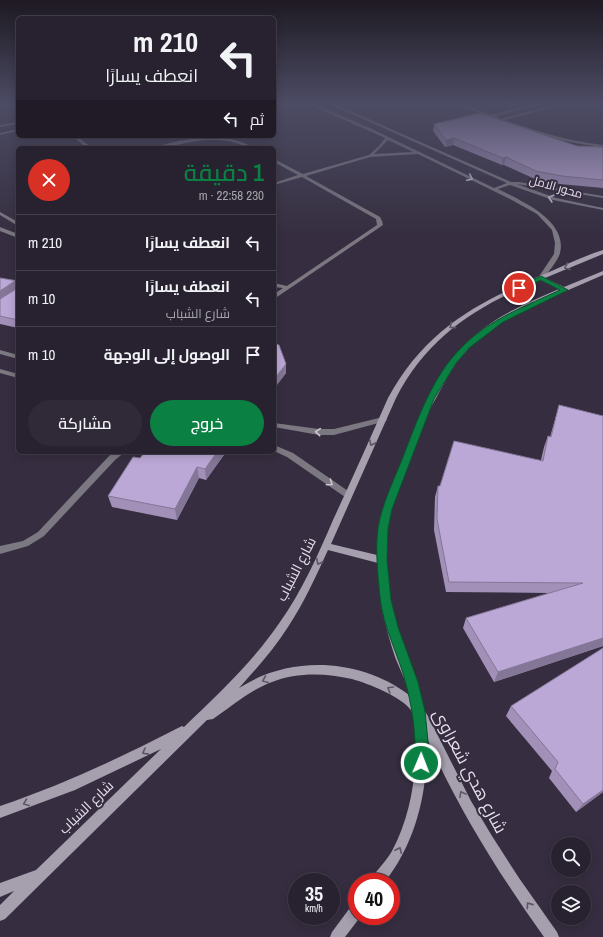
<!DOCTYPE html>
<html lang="ar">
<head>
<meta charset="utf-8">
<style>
  :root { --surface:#282230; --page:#302a38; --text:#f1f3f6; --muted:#a5a4ab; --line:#443f4c; --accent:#0b8043 }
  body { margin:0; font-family:"Archivo Narrow",Cairo,sans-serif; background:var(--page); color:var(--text); direction:rtl; height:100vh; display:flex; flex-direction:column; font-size:15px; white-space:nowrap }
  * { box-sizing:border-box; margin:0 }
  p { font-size:13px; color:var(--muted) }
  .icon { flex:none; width:22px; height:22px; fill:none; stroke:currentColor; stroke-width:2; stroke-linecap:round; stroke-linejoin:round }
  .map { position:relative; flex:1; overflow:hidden; direction:ltr }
  .side { position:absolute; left:16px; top:146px; width:260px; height:308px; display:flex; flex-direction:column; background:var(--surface); border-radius:6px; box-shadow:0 2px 10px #0003,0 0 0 1px var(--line); direction:rtl }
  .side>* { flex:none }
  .top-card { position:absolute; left:16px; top:16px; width:260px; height:122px; border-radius:6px; box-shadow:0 2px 10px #0003,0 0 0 1px var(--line); direction:rtl; background:#282230; color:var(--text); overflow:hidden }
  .fabs { position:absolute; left:551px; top:837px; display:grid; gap:8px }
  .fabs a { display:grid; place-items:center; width:40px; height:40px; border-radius:50%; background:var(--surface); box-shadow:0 2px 10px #0003,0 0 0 1px var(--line); font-size:20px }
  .speed { position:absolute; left:288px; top:873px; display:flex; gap:8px; font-size:20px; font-weight:700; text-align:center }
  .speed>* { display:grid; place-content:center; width:52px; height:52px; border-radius:50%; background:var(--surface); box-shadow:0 2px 10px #0003,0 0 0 1px var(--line); line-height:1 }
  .speed small { font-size:10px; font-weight:400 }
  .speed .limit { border:6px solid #d22; background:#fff; color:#111 }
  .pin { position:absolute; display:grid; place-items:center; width:34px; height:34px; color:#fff; margin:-17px; border:2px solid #fff; border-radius:50%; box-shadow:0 1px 4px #0007 }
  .me { position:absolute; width:44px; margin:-22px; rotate:1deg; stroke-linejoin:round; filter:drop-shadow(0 0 3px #0008) }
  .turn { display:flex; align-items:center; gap:14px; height:84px; padding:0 12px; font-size:18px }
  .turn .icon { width:52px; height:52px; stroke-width:2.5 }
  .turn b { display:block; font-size:28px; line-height:34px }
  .then { display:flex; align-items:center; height:38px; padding:0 12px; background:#0003; gap:8px; font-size:15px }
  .round { display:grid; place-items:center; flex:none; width:42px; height:42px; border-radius:21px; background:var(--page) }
  .summary { display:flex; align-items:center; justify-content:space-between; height:68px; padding:0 12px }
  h1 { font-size:24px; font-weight:600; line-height:30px; color:var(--accent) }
  .primary-button { display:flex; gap:8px; margin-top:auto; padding:8px 12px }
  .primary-button a { flex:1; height:46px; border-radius:24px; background:var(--accent); color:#fff; font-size:16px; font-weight:600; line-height:46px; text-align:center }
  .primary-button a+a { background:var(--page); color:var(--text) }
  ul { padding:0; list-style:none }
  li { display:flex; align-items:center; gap:12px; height:56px; padding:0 12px; border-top:1px solid var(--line) }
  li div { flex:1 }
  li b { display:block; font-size:15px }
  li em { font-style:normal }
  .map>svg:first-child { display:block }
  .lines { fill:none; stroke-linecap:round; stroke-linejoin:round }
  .street { fill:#7c7881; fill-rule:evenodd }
  .secondary { fill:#a59fae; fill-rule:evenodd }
  .wall { fill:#a290b8 }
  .shaded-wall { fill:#847696 }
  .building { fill:#bca8d6; stroke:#847696 }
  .oneway { stroke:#ccc7d2 }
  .oneway2 { stroke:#5d5666 }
  .route { fill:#0b8043; stroke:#07532c }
  .labels { text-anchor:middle; stroke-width:4; stroke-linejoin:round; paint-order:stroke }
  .far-street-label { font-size:12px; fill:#e6e1ed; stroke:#362e40 }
  .street-label { font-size:14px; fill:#e6e1ed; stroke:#362e40 }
  .near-street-label { font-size:17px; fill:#e6e1ed; stroke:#362e40 }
</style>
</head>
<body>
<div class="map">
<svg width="603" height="937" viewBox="0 0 603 937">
  <rect width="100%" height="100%" fill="#362e40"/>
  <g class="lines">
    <g class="street">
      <path d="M306 103H311L370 128 494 188 507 183 327 103H332L511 182H519L603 196V198L517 184 556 198 603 208V210L553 200 510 185 498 189C520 200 568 220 560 253 558 261 548 272 543 279L541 280 538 278 554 254 555 243 552 230 537 214 510 199 418 154 370 157 306 176 380 217 382 221 383 225 274 299V294L283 288 274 287V283L287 286 377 225 376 219 302 177 274 185V183L298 175 274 162V159L303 174 369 155 379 146 385 138ZM388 140 413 152 374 154Z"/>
      <path d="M455 103H460L492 115 538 103H544L496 116 501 119 560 103H566L505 120C537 132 569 141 603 145V147C563 143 527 131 490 117 479 112 466 109 455 103Z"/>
      <path d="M18 122V124L0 127V125Z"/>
      <path d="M18 129V131L0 135V133Z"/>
      <path d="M72 136H77L92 148H87Z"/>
      <path d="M203 137C220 137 239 138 254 148 247 148 243 145 236 143 229 141 222 140 215 140 193 139 173 148 151 148L178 141Z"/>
      <path d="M0 212 18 222V226L0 215Z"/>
      <path d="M0 227 18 234V238L0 231Z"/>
      <path d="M0 350 18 355V359L0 354Z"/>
      <path d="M0 369 18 374V378L0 373Z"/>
      <path d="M383 417 387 419 386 421 334 435H319L274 427V423L319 429H334Z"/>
      <path d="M274 445 293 453 351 493 352 495 351 497H345L287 457 274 451Z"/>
      <path d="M115 452H125L115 460 44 536 28 546 0 554V546L23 541 38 532 109 456Z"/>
    </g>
    <g class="secondary">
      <path d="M603 250V254L545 278 564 287 603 271V275L543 301 512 316 484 334 470 347 457 362 448 376 430 409 396 495 391 511 387 528V565L391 601 402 644 406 658 415 678 423 708 429 718 471 801 492 836 519 878 557 932 559 937H544C499 874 457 807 426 736 429 789 417 840 385 882H370L372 877C379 868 387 860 392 851 410 817 417 777 415 739 414 731 415 719 412 712 405 698 367 683 352 679 326 673 297 672 272 682 250 690 232 706 213 719L207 720 5 919 0 921V905L14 891 0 897V883L36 870 161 749 75 790 0 818V806C62 785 120 758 178 728L182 726 184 727C218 694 253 662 280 622 302 591 318 555 333 520 352 479 370 439 388 398 425 330 477 302 547 273 565 265 584 256 603 250ZM540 280 559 289C532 301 502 313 479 332 439 365 421 412 403 459 395 479 385 498 380 519 378 531 378 543 377 555L331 544 396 398C428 336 477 306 540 280ZM328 550 378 563C378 594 385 627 395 657 400 670 406 680 409 695 360 658 290 655 239 688 257 668 274 649 288 627 304 603 316 576 328 550Z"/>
      <path d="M357 903V916H361L345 937H330L332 932 352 905Z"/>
    </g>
  </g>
  <g class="wall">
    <path d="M434 124 577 146 603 147V188L560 184 535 179 504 165H502L453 145 445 147 433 131Z"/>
    <path d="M0 278 18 281V328L0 324Z"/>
    <path d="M274 343 286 364V373L276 386 274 385Z"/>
    <path d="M559 405 603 416V646L494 682 463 628 466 618 549 593 446 592 434 530 435 497 438 486H440L541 460 544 447 548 436 550 437 556 416Z"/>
    <path d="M145 452H226L206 480 199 478 177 520 112 507 108 496Z"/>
    <path d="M511 706 603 792 576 812 549 778 552 771 506 716Z"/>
  </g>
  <g class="shaded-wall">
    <path d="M454 138 453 145 445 147 446 140Z"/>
    <path d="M506 157 504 165H502L503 158Z"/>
    <path d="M15 281 18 289 0 301V291Z"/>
    <path d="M286 364V373L276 386V377Z"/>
    <path d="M217 452H226L206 480 205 469Z"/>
    <path d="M197 467 199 478 177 520 175 509Z"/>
    <path d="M603 638V646L494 682 498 672Z"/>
    <path d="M603 790V792L576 812 583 804Z"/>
  </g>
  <g class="building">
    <path d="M480 113 577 146 603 147V180L562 176 536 171 506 157 503 158 454 138 446 140 434 124Z"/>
    <path d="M0 278 18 281V320L0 316V299L16 289 15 281 0 291Z"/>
    <path d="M274 343 279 345 286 364 276 377 274 376Z"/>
    <path d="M559 405 603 416V638L498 672 466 618 583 583 449 582 437 519 438 486H440L454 441 543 461 548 436 551 437Z"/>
    <path d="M145 452H217L205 469 197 467 175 509 108 496 133 457 140 458Z"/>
    <path d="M603 648V790L583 804 555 769 558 762 511 706Z"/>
  </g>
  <defs><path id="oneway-chevron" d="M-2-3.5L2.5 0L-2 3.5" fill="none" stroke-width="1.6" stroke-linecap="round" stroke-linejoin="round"/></defs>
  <g class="oneway">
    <use href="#oneway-chevron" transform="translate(470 178) rotate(26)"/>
    <use href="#oneway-chevron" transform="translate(551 198) rotate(-164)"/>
    <use href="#oneway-chevron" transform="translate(318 432) rotate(-175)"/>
    <use href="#oneway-chevron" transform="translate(330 483) rotate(35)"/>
  </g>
  <g class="oneway2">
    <use href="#oneway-chevron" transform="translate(567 267) rotate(157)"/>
    <use href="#oneway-chevron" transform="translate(452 326) rotate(143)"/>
    <use href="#oneway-chevron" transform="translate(372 443) rotate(115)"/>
    <use href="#oneway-chevron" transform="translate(319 562) rotate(116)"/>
    <use href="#oneway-chevron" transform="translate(265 680) rotate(158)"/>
    <use href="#oneway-chevron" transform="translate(390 689) rotate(-149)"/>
    <use href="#oneway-chevron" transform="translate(145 752) rotate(152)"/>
    <use href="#oneway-chevron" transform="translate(462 794) rotate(-118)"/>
    <use href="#oneway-chevron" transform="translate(26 803) rotate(159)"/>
    <use href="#oneway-chevron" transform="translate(399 850) rotate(-65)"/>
    <use href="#oneway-chevron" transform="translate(529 905) rotate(-125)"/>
  </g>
  <linearGradient id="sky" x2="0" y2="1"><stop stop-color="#1e1923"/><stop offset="0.44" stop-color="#4c4c64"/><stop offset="1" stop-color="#4c4c64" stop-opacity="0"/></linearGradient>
  <rect width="603" height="234" fill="url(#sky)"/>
  <path class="route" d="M541 276 568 290 503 322 469 348 456 363 434 399 392 509 388 529 387 560 391 600 398 627 418 682 425 711 428 742 427 763 425 768 421 770 416 768C412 760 415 750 415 741 414 722 411 703 406 684 399 655 383 628 380 597 378 575 375 551 378 528 382 505 392 484 401 462 417 422 431 377 463 346 490 319 526 306 560 290L541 280 521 289 515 288Z"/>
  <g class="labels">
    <g class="far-street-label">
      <text transform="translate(556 187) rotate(16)" y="4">محور الامل</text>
    </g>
    <g class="street-label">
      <text transform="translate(296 569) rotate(-63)" y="5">شارع الشباب</text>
      <text transform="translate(86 807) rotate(-44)" y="5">شارع الشباب</text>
    </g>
    <g class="near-street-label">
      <text transform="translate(470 771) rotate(62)" y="6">شارع هدي شعراوى</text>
    </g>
  </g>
</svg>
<div class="fabs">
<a><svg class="icon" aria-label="search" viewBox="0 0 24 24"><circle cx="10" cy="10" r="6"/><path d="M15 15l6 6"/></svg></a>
<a><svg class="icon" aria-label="layers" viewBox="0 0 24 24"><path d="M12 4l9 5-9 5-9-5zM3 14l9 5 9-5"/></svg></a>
</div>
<div class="speed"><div>35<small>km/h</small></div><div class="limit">40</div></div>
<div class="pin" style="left:519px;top:288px;background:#d93025"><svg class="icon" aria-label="arrive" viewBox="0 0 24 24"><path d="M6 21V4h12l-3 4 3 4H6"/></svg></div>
<svg class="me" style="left:421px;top:763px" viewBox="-20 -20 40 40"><circle r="17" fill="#0b8043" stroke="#fff" stroke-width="3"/><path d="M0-11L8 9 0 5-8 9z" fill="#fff"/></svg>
<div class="top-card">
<div class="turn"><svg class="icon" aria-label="left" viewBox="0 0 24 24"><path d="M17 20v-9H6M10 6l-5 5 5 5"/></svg><div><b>210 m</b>انعطف يسارًا</div></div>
<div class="then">ثم<svg class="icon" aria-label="left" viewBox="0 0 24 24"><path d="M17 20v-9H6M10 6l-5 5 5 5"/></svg></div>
</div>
<section class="side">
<div class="summary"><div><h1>1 دقيقة</h1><p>230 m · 22:58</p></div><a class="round" style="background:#d93025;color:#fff"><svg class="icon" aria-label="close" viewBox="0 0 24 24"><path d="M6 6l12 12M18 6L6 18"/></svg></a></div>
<ul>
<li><svg class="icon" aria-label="left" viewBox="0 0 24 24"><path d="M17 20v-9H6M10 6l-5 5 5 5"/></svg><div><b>انعطف يسارًا</b></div><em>210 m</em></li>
<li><svg class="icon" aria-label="left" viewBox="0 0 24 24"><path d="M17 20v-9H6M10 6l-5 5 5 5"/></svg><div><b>انعطف يسارًا</b><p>شارع الشباب</p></div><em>10 m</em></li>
<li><svg class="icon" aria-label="arrive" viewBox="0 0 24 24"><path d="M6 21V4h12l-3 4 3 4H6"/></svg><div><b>الوصول إلى الوجهة</b></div><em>10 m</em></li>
</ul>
<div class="primary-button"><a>خروج</a><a>مشاركة</a></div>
</section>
</div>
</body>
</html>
